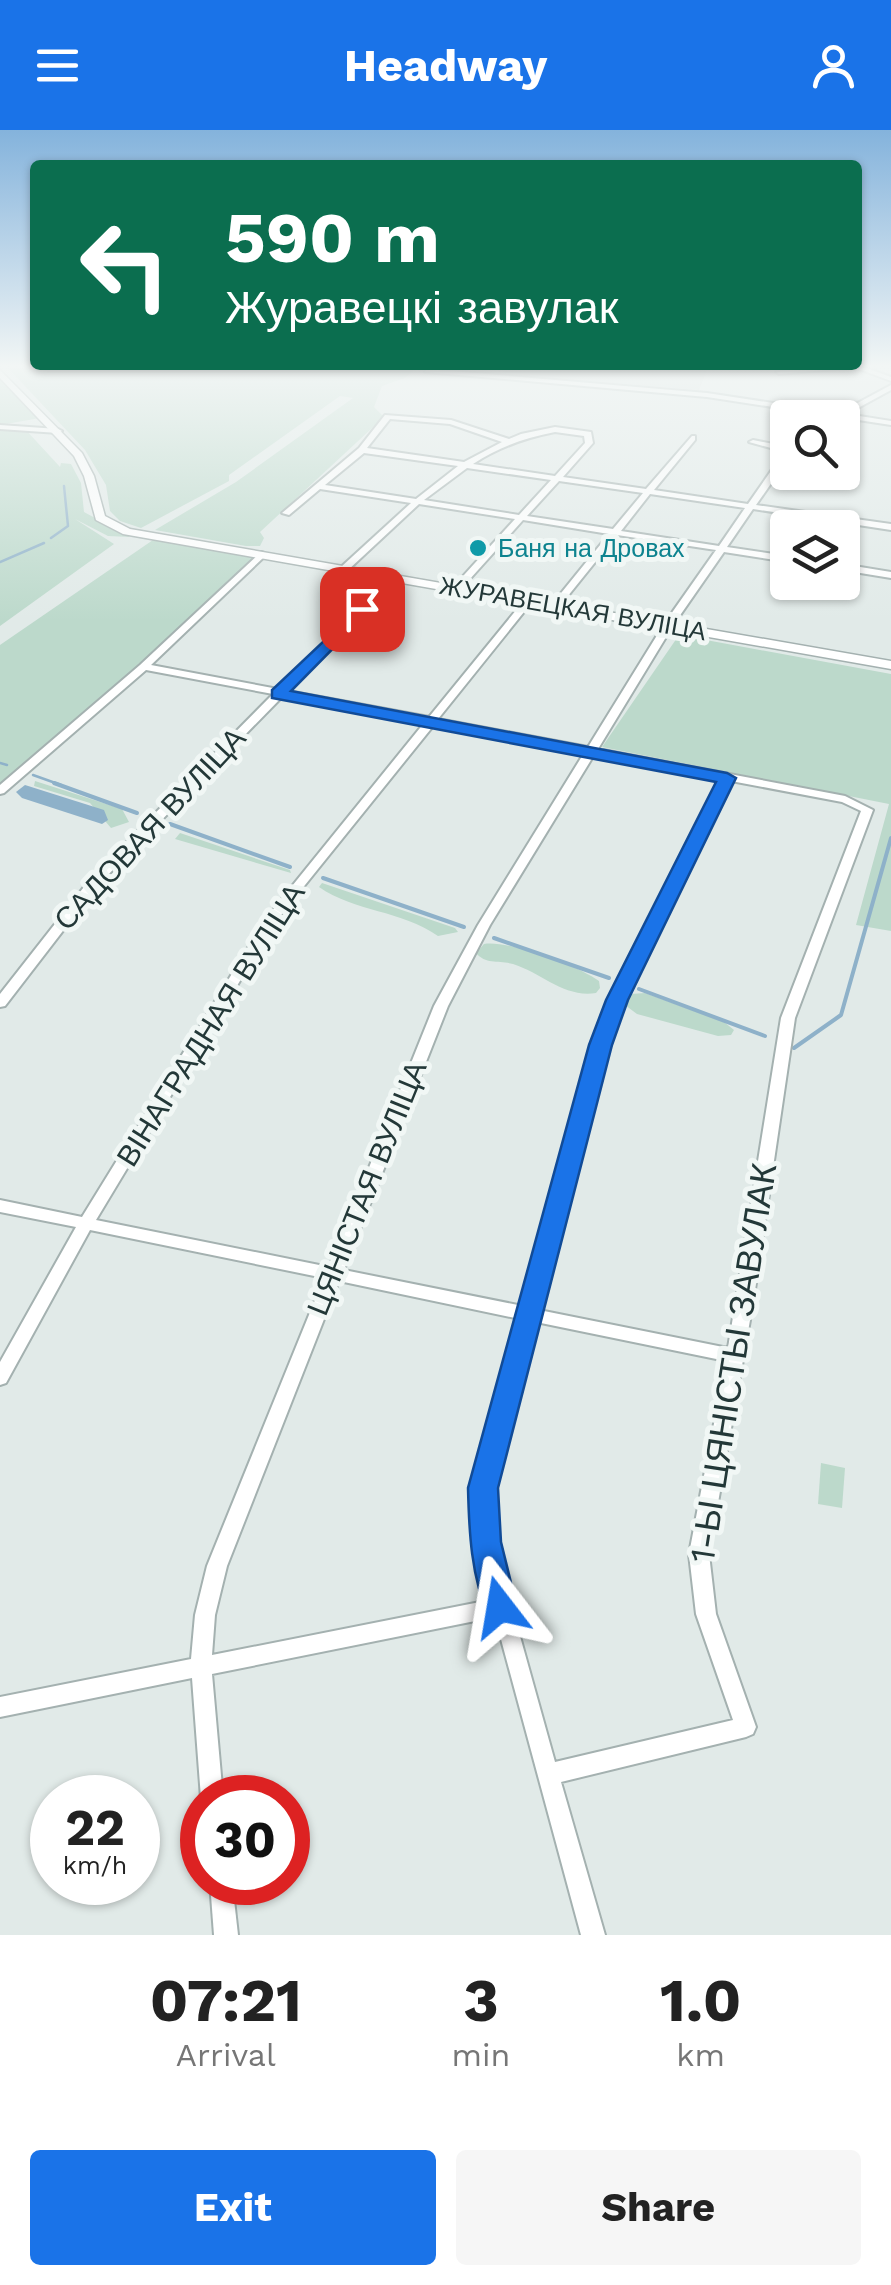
<!DOCTYPE html>
<html lang="en">
<head>
<meta charset="utf-8">
<style>
  :root { --surface:#fff; --page:#f6f6f6; --text:#222; --muted:#767676; --accent:#1a73e8 }
  body { margin:0; font-family:"Work Sans",sans-serif; background:var(--page); color:var(--text); height:100vh; display:flex; flex-direction:column; font-size:38px; white-space:nowrap }
  * { box-sizing:border-box; margin:0 }
  p { font-size:32px; color:var(--muted) }
  .icon { flex:none; width:55px; height:55px; fill:none; stroke:currentColor; stroke-width:2; stroke-linecap:round; stroke-linejoin:round }
  .map { position:relative; height:1805px; overflow:hidden }
  .panel { display:flex; flex-direction:column; background:var(--surface); flex:1 }
  .panel>* { flex:none }
  .banner { position:absolute; left:30px; top:30px; width:832px; height:210px; border-radius:10px; box-shadow:0 2px 8px #0004; background:#0b6e4f; color:#fff; overflow:hidden }
  .tools { position:absolute; left:770px; top:270px; display:grid; gap:20px }
  .tools a { display:grid; place-items:center; width:90px; height:90px; border-radius:10px; background:var(--surface); box-shadow:0 2px 8px #0004; font-size:50px }
  .speed { position:absolute; left:30px; top:1645px; display:flex; gap:20px; font-size:50px; font-weight:700; text-align:center }
  .speed>* { display:grid; place-content:center; width:130px; height:130px; border-radius:50%; background:var(--surface); box-shadow:0 2px 8px #0004; line-height:1 }
  .speed small { font-size:25px; font-weight:400 }
  .speed .limit { border:15px solid #d22; background:#fff; color:#111 }
  .pin { position:absolute; display:grid; place-items:center; width:85px; height:85px; color:#fff; margin:-42px; border-radius:20px; box-shadow:0 5px 15px #0006 }
  .me { position:absolute; width:110px; margin:-55px; rotate:346deg; stroke-linejoin:round; filter:drop-shadow(0 0 8px #0008) }
  .turn { display:flex; align-items:center; gap:35px; height:210px; padding:0 30px; font-size:45px }
  .turn .icon { width:130px; height:130px; stroke-width:2.5 }
  .turn b { display:block; font-size:70px; line-height:85px }
  .eta { display:flex; justify-content:space-evenly; align-items:center; height:170px; text-align:center }
  .eta b { font-size:60px; font-weight:700; line-height:70px }
  .button { display:flex; gap:20px; margin-top:auto; padding:20px 30px }
  .button a { flex:1; height:115px; border-radius:10px; background:var(--accent); color:#fff; font-size:40px; font-weight:700; line-height:115px; text-align:center }
  .button a+a { background:var(--page); color:var(--text) }
  header { display:flex; justify-content:space-between; align-items:center; height:130px; padding:0 30px; background:var(--accent); color:#fff; font-size:45px; font-weight:700 }
  .map>svg:first-child { display:block }
  .built { fill:#cfd9d7 }
  .green { fill:#bcd9cb }
  .water { fill:#8eb1c9 }
  .lines { fill:none; stroke-linecap:round; stroke-linejoin:round }
  .stream-far1 { stroke:#8eb1c9; stroke-width:2.5 }
  .stream { stroke:#8eb1c9; stroke-width:4 }
  .minor-casing { stroke:#a4b1b0; stroke-width:4 }
  .tertiary-casing { stroke:#a4b1b0; stroke-width:3 }
  .minor { fill:#fff; fill-rule:evenodd }
  .tertiary { fill:#fff; fill-rule:evenodd }
  .route { fill:#1a73e8; stroke:#114b97; stroke-width:2.5 }
  .culture-dot { fill:#0f9aa8; stroke:#f1f7f5; stroke-width:4 }
  .labels { text-anchor:middle; stroke-width:10; stroke-linejoin:round; paint-order:stroke }
  .far-culture-label { font-size:25px; fill:#0d838f; stroke:#f1f7f5; text-anchor:start }
  .far-street-label { font-size:25px; fill:#233838; stroke:#f1f7f5 }
  .street-label { font-size:30px; fill:#233838; stroke:#f1f7f5 }
  .near-street-label { font-size:35px; fill:#233838; stroke:#f1f7f5 }
</style>
</head>
<body>
<header><svg class="icon" aria-label="menu" viewBox="0 0 24 24"><path d="M4 6h16M4 12h16M4 18h16"/></svg>Headway<svg class="icon" aria-label="person" viewBox="0 0 24 24"><circle cx="12" cy="8" r="4"/><path d="M4 21q1-7 8-7t8 7"/></svg></header>
<div class="map">
<svg width="891" height="1805" viewBox="0 0 891 1805">
  <rect width="100%" height="100%" fill="#e1eae8"/>
  <path class="built" d="M507 238H708L699 260 502 244Z"/>
  <g class="green">
    <path d="M8 238H417L405 248 382 256 374 277 384 287 260 402 264 408 260 416H246L155 400 236 352 353 268 340 266 229 345V351L141 398 120 391 110 381 106 355 85 320Z"/>
    <path d="M0 247 40 288 0 295Z"/>
    <path d="M0 299H25L60 337 61 333 71 334 81 353 84 382 130 407 108 406 75 389 114 414 0 496Z"/>
    <path d="M153 410 254 427 136 537 0 654V515Z"/>
    <path d="M679 505 891 544V801L856 795 889 674 602 617Z"/>
    <path d="M35 651 122 679 129 692 111 698 90 673 34 656Z"/>
    <path d="M180 703 290 740 291 743 175 709Z"/>
    <path d="M322 753 455 798 458 802 438 806C401 780 355 782 319 757Z"/>
    <path d="M484 814C510 810 578 836 599 851L600 858 596 863C564 868 542 843 513 834 499 830 486 835 476 823Z"/>
    <path d="M645 863 724 892 734 900 731 905 718 906 637 884 625 875 631 864Z"/>
    <path d="M821 1333 845 1338 842 1378 818 1374Z"/>
  </g>
  <path class="water" d="M25 655 104 680 108 690 102 694 22 668 16 662Z"/>
  <g class="lines">
    <g class="stream-far1">
      <path d="M51 408 68 396 64 356"/>
      <path d="M0 432 44 413"/>
      <path d="M0 633 7 635"/>
      <path d="M33 645 61 655"/>
    </g>
    <g class="stream">
      <path d="M54 653 137 683"/>
      <path d="M170 694 290 737"/>
      <path d="M323 748 464 797"/>
      <path d="M494 808 609 848"/>
      <path d="M639 859 765 906"/>
      <path d="M794 918 841 885 891 708"/>
    </g>
    <defs>
      <g id="minor">
        <path d="M806 238H848L779 244 776 242Z"/>
        <path d="M856 238H866L891 247V251Z"/>
        <path d="M427 239 707 263 839 283 891 255V260L847 284 891 291V295L707 267 425 242Z"/>
        <path d="M385 285 451 290 509 309 521 304 555 297 591 302 593 313 563 347 646 359 692 306H695V310L654 360 748 374 782 325 778 320 749 312 753 310 784 316 788 322V329L756 375 891 394V400L753 379 727 417 788 426V432L724 422 674 494 598 619 845 666 873 680 795 888 753 1173 709 1424 716 1484 756 1597 753 1604 746 1607 561 1652 605 1805H581L495 1487 212 1544 223 1668H202V1671L201 1668 192 1548 0 1587V1567L191 1529 195 1485 207 1436 324 1148 90 1100 6 1253 0 1255V1232L76 1097 0 1082V1070L82 1087 267 787 424 593 283 566 99 754 5 876 0 877V864L91 748 273 564 146 540 4 663 0 664V655L140 535 261 422 264 423V427L151 535 278 559 394 444 399 447 397 449 288 561 429 587 526 468H532V472L438 589 588 617 664 494 716 420 617 405 559 477H553V473L609 404 523 390 460 460 457 461 452 458 454 456 515 389 419 374 347 441H341V437L411 373 320 359 289 385 282 383 359 318ZM390 289 450 294 502 312 464 332 367 318ZM555 302 584 306 585 313 555 346 473 334C499 317 524 308 555 302ZM364 323 458 336 416 369 325 355ZM467 338 551 350 519 385 424 370ZM559 351 643 363 613 399 527 386ZM650 364 745 378 719 416 621 401ZM434 595 584 623 478 795 434 876 329 1137 96 1090 276 791ZM594 625 721 649 599 898 523 1176 344 1140 448 876 490 795ZM731 651 842 672 861 681 781 888 728 1218 539 1180 613 898ZM339 1151 520 1189 474 1358 479 1431 490 1470 212 1525 215 1485 227 1436ZM536 1192 726 1231 689 1424 696 1484 733 1590 555 1632 499 1431 492 1358Z"/>
        <path d="M0 295 58 299 62 301 58 303 0 299Z"/>
        <path d="M842 434 891 442V448L842 440Z"/>
        <path d="M210 1752H232L238 1805H214Z"/>
      </g>
      <path id="tertiary" d="M0 240 82 323 94 346 105 386 130 399 891 531V539L123 404 96 390 84 346 74 326 0 248Z"/>
    </defs>
    <use href="#minor" class="minor-casing"/>
    <use href="#tertiary" class="tertiary-casing"/>
    <use href="#minor" class="minor"/>
    <use href="#tertiary" class="tertiary"/>
  </g>
  <linearGradient id="sky" x2="0" y2="1"><stop stop-color="#84b3dc"/><stop offset="0.48" stop-color="#f2f6f5"/><stop offset="1" stop-color="#f2f6f5" stop-opacity="0"/></linearGradient>
  <rect width="891" height="491" fill="url(#sky)"/>
  <path class="route" d="M362 475 368 476V483L291 561 727 643 736 648 628 870 612 915 498 1358 501 1412 517 1477 512 1487 500 1492 489 1487C471 1447 469 1401 468 1358L589 915 606 870 716 652 272 568V560Z"/>
  <circle class="culture-dot" cx="478" cy="418" r="10"/>
  <g class="labels">
    <g class="far-culture-label">
      <text x="498" y="427">Баня на Дровах</text>
    </g>
    <g class="far-street-label">
      <text transform="translate(573 478) rotate(10)" y="9">ЖУРАВЕЦКАЯ ВУЛІЦА</text>
    </g>
    <g class="street-label">
      <text transform="translate(150 699) rotate(-47)" y="10">САДОВАЯ ВУЛІЦА</text>
      <text transform="translate(211 895) rotate(-58)" y="10">ВІНАГРАДНАЯ ВУЛІЦА</text>
      <text transform="translate(367 1058) rotate(-68)" y="10">ЦЯНІСТАЯ ВУЛІЦА</text>
    </g>
    <g class="near-street-label">
      <text transform="translate(733 1233) rotate(-81)" y="12">1-Ы ЦЯНІСТЫ ЗАВУЛАК</text>
    </g>
  </g>
</svg>
<div class="tools">
<a><svg class="icon" aria-label="search" viewBox="0 0 24 24"><circle cx="10" cy="10" r="6"/><path d="M15 15l6 6"/></svg></a>
<a><svg class="icon" aria-label="layers" viewBox="0 0 24 24"><path d="M12 4l9 5-9 5-9-5zM3 14l9 5 9-5"/></svg></a>
</div>
<div class="speed"><div>22<small>km/h</small></div><div class="limit">30</div></div>
<div class="pin" style="left:362px;top:479px;background:#d93025"><svg class="icon" aria-label="arrive" viewBox="0 0 24 24"><path d="M6 21V4h12l-3 4 3 4H6"/></svg></div>
<svg class="me" style="left:500px;top:1477px" viewBox="-20 -20 40 40"><path d="M0-17L14 15 0 8-14 15z" fill="#1a73e8" stroke="#fff" stroke-width="4"/></svg>
<div class="banner">
<div class="turn"><svg class="icon" aria-label="left" viewBox="0 0 24 24"><path d="M17 20v-9H6M10 6l-5 5 5 5"/></svg><div><b>590 m</b>Журавецкі завулак</div></div>
</div>
</div>
<section class="panel">
<div class="eta">
<div><b>07:21</b><p>Arrival</p></div>
<div><b>3</b><p>min</p></div>
<div><b>1.0</b><p>km</p></div>
</div>
<div class="button"><a>Exit</a><a>Share</a></div>
</section>
</body>
</html>
